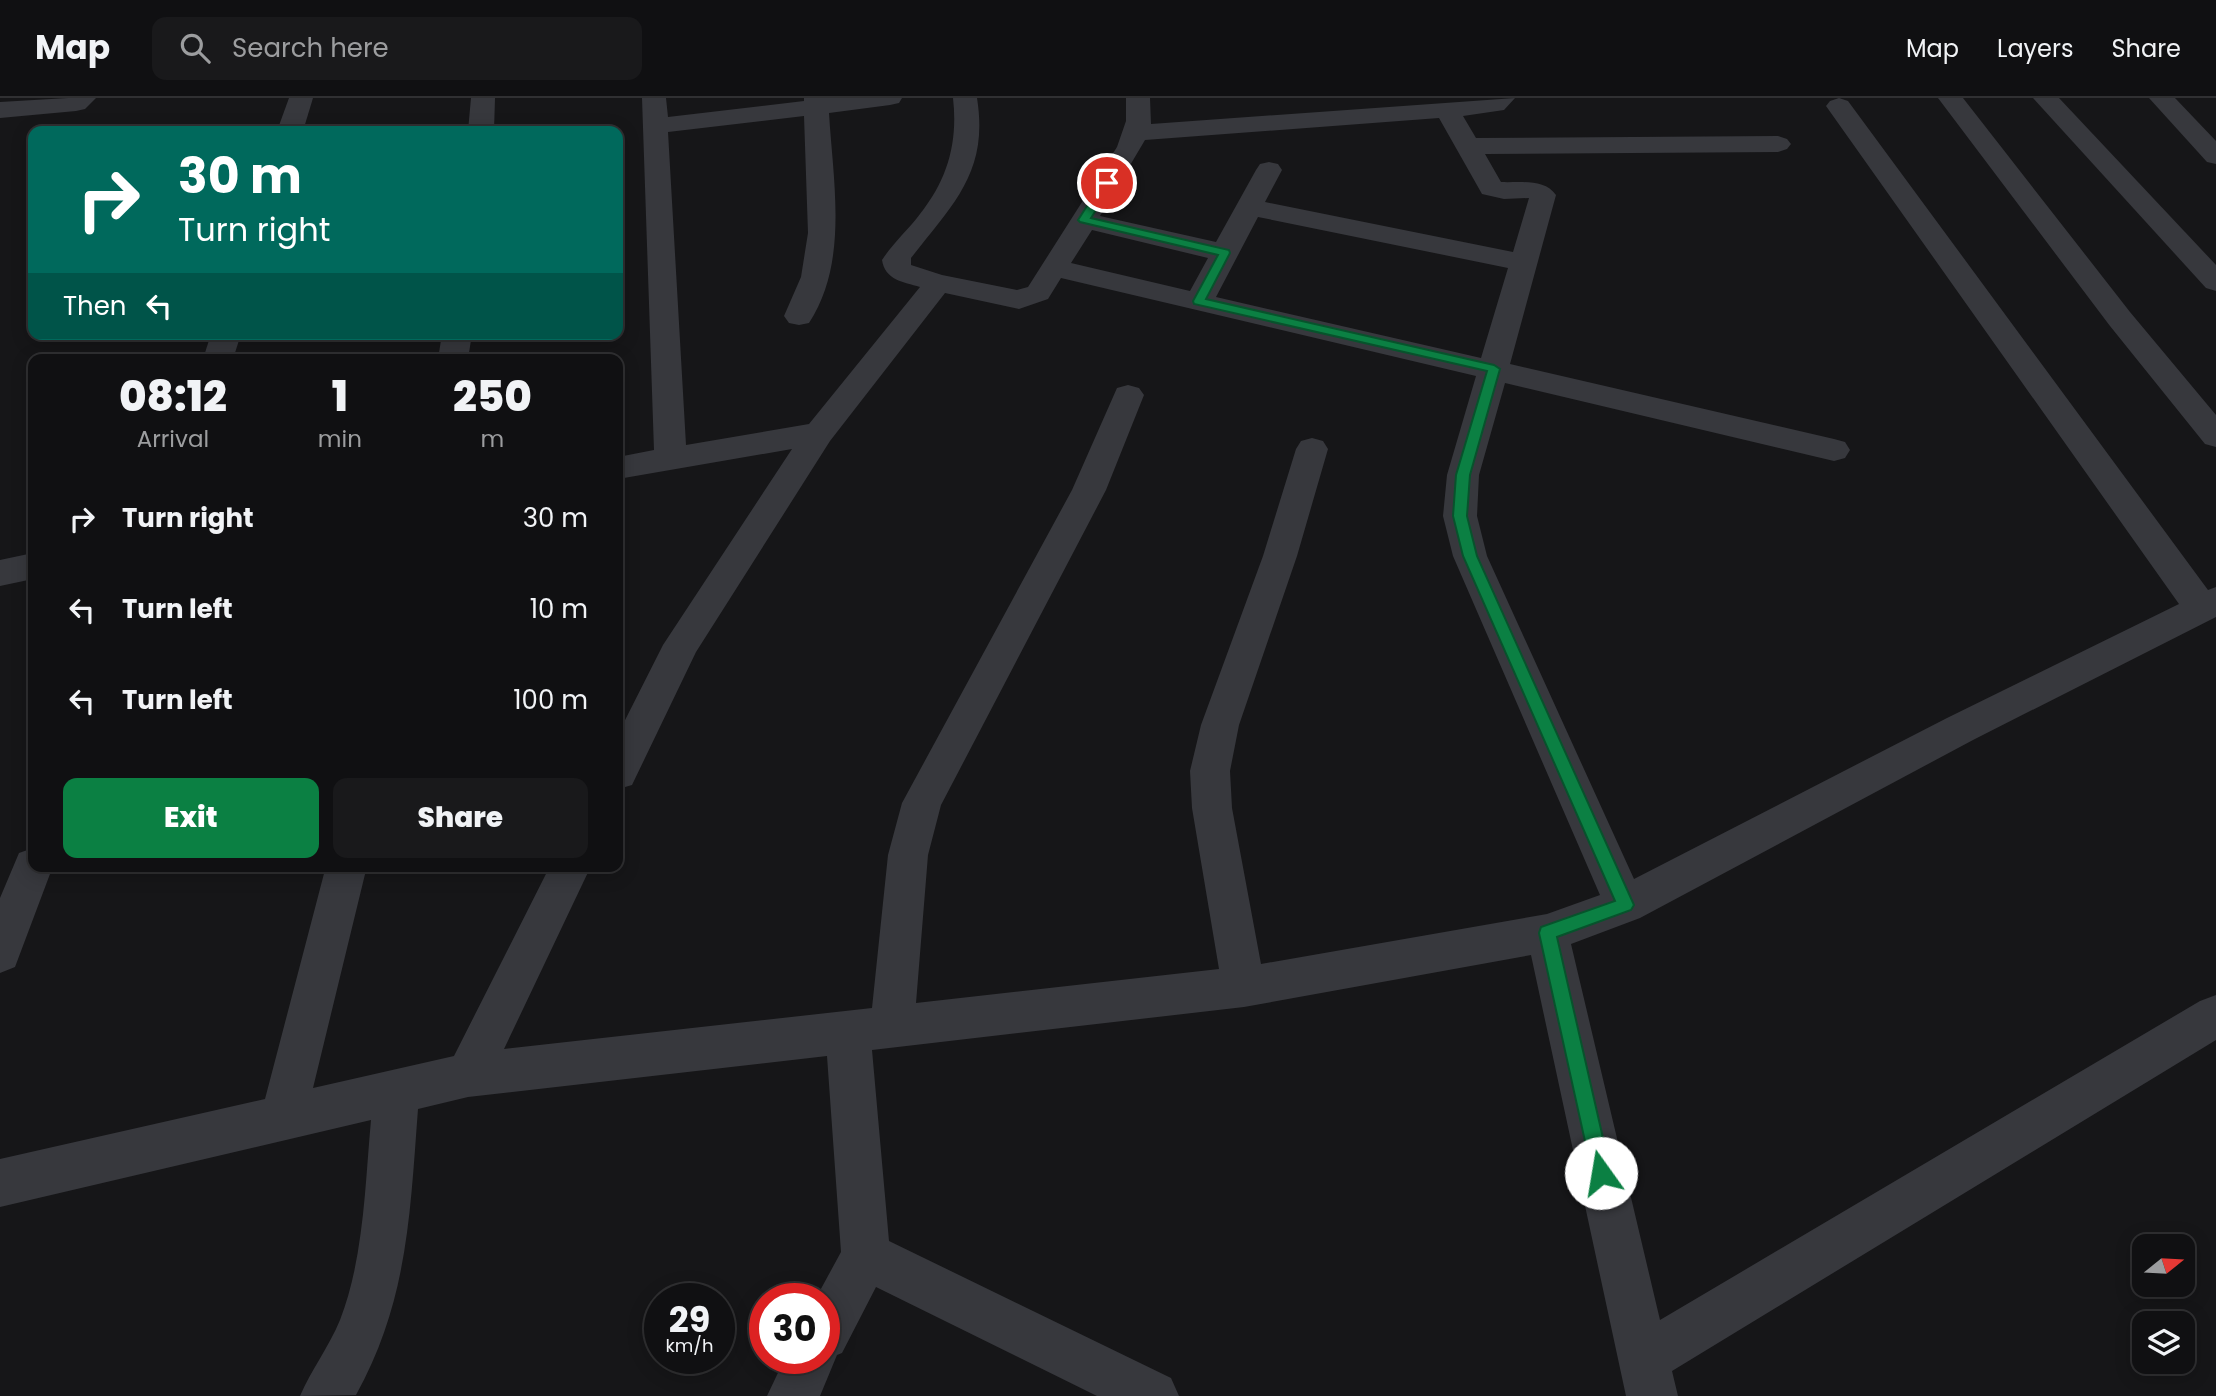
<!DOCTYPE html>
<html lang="en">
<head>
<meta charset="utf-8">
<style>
  :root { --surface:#101012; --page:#19191b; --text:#f1f3f6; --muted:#9c9d9f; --line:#303032; --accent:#0b8043 }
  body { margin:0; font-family:Poppins,sans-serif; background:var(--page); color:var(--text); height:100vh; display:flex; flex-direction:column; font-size:26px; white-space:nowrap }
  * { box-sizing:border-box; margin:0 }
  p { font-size:23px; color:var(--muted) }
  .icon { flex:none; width:38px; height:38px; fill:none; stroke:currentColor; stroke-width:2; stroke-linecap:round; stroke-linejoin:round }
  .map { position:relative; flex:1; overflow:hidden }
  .side { position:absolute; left:28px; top:256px; width:595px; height:518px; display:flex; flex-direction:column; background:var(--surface); border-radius:14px; box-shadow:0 4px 18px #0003,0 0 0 2px var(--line) }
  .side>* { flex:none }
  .hud { position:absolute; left:28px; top:28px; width:595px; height:214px; border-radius:14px; box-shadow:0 4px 18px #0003,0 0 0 2px var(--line); background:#00695c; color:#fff; overflow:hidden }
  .needle { width:46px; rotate:72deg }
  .tools { position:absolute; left:2132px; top:1136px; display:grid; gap:14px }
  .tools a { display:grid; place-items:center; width:63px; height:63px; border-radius:14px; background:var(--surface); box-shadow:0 4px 18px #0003,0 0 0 2px var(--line); font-size:35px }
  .speed { position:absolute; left:644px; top:1185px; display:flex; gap:14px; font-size:35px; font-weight:700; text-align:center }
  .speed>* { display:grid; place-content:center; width:91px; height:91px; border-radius:50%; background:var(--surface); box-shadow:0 4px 18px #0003,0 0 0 2px var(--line); line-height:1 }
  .speed small { font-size:18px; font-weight:400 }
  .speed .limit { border:10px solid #d22; background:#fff; color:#111 }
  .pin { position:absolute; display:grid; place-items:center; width:60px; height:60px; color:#fff; margin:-30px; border:4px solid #fff; border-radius:50%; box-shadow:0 2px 7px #0007 }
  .me { position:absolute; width:77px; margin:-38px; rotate:347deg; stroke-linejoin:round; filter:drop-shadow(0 0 5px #0008) }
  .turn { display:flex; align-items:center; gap:24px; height:147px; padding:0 35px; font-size:32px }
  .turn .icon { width:91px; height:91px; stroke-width:2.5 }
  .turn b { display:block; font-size:49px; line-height:60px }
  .then { display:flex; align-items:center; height:66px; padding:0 35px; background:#0003; gap:14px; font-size:26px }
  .eta { display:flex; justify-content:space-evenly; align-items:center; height:119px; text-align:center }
  .eta b { font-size:42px; font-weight:800; line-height:49px }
  .action { display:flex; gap:14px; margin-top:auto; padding:14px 35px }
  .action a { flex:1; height:80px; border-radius:14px; background:var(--accent); color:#fff; font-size:28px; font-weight:800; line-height:80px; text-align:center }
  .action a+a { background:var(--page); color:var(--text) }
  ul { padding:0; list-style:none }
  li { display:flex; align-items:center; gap:21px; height:91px; padding:0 35px }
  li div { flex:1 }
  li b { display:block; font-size:26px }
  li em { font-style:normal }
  header { display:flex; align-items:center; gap:42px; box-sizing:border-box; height:98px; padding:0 35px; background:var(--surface); border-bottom:2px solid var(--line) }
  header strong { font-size:33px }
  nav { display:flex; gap:38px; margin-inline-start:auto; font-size:24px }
  .search { width:490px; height:63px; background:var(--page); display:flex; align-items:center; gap:18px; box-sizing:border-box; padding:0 24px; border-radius:14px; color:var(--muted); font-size:26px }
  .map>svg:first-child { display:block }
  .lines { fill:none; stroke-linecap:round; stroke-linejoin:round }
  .minor { fill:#37383d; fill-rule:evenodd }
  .route { fill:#0b8043; stroke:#07532c; stroke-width:2 }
</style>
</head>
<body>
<header>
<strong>Map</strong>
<div class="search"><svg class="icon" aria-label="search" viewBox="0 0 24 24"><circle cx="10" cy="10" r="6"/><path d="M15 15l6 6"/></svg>Search here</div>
<nav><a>Map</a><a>Layers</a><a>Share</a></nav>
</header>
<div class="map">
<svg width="2216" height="1298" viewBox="0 0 2216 1298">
  <rect width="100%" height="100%" fill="#161618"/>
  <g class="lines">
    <g class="minor">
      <path d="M68 0H96L85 11 76 13 0 20V4Z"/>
      <path d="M289 0H313L303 33H277Z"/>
      <path d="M471 0H495L494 33H468Z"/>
      <path d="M642 0H666L668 19 804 3V0H902L899 5 890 7 829 15C833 83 849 164 809 225L799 227 789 225 784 218 801 179 808 135 804 18 668 34 686 347 809 326 920 189C903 184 885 182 882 162 893 145 908 132 920 116 948 81 958 44 953 0H977C989 74 953 106 911 160V167L942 177 1017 192 1028 189 1117 49 1126 23V0H1150L1151 26 1515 0 1504 12 1463 18 1476 40 1778 38 1787 41 1791 46 1787 51 1778 54 1485 56 1501 84C1519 85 1544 80 1556 97L1510 266 1834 341 1845 344 1850 352 1845 360 1834 363 1505 285 1479 377 1477 418 1487 458 1634 781 1947 620 2179 506 1826 8 1830 3 1839 0 1848 3 2208 492 2216 489V519L1973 642 1640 820 1571 846 1660 1222 2200 903 2216 897V942L1672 1273 1678 1298H1626L1531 857 1244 909 872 952 889 1143 1171 1280 1179 1298H1097L876 1189 842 1255 837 1257 820 1298H767L785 1260H824V1200H816L841 1154 827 958 468 999 418 1011C410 1115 408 1203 356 1297L300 1298C311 1272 329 1249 340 1222 364 1160 365 1087 371 1022L0 1109V1061L265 1001 326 768H367L313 990 454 958 550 768H591L504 951 872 910 888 757 902 705 1072 392 1117 290 1128 287 1139 290 1144 297 1106 392 941 707 928 757 916 905 1219 871 1192 710 1190 673 1201 627 1263 458 1296 351 1301 343 1312 340 1323 343 1328 351 1297 458 1239 627 1230 673 1232 710 1261 866 1547 816 1600 797 1453 458 1443 418 1447 377 1476 278 1061 180 1048 201 1019 211 945 195 830 343 696 554 632 687 618 691V636L663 547 792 351 618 381V359L654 352ZM1439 20 1482 96 1504 101 1529 100 1513 154 1265 104 1282 72 1278 66 1269 64 1260 66 1256 72 1216 144 1100 118 1145 42ZM1258 119 1508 170 1481 260 1216 199ZM1092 132 1208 160 1190 193 1071 165Z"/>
      <path d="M1938 0H1963L2130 214 2216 317V349L2205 346 2110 228Z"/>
      <path d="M2033 0H2059L2216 167V193L2206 190Z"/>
      <path d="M2149 0H2175L2216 43V66L2207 64Z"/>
      <path d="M211 236H241L233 261H203Z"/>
      <path d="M442 236H472L468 261H438Z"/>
      <path d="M33 455V481L0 488V462Z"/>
      <path d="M33 750V768H53L15 869 0 875V800L19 755Z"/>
    </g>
  </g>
  <path class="route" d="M1103 83 1113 85 1091 120 1229 152 1230 155 1206 201 1494 267 1500 271 1470 377 1467 418 1477 458 1634 807 1631 812 1557 839 1611 1075 1608 1082 1601 1084 1594 1082 1592 1075 1539 835 1541 829 1615 803 1463 458 1453 418 1456 377 1487 273 1194 206 1193 203 1218 157 1080 124 1078 122Z"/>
</svg>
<div class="tools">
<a><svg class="needle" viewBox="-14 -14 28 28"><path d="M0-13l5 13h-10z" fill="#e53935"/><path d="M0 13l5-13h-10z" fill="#9c9d9f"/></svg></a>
<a><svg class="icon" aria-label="layers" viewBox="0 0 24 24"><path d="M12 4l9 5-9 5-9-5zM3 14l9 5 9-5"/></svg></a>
</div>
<div class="speed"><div>29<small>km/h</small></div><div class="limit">30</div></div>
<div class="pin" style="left:1107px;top:85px;background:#d93025"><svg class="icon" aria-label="arrive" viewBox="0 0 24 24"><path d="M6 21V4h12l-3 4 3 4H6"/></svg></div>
<svg class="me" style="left:1601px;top:1075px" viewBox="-20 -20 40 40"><circle r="19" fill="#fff"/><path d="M0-13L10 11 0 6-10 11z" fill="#0b8043"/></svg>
<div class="hud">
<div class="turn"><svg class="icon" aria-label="right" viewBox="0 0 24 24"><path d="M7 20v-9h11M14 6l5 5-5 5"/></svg><div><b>30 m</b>Turn right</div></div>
<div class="then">Then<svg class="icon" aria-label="left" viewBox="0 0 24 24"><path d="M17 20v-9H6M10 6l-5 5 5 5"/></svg></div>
</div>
<section class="side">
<div class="eta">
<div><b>08:12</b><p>Arrival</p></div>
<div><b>1</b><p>min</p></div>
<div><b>250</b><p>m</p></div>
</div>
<ul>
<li><svg class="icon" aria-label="right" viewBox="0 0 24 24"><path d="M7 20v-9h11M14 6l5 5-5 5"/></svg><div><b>Turn right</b></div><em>30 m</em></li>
<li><svg class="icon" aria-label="left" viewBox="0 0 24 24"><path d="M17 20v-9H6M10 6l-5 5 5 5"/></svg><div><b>Turn left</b></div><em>10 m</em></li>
<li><svg class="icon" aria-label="left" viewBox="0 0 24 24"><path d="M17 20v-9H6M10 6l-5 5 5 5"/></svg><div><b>Turn left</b></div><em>100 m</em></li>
</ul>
<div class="action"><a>Exit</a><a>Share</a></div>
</section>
</div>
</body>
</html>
